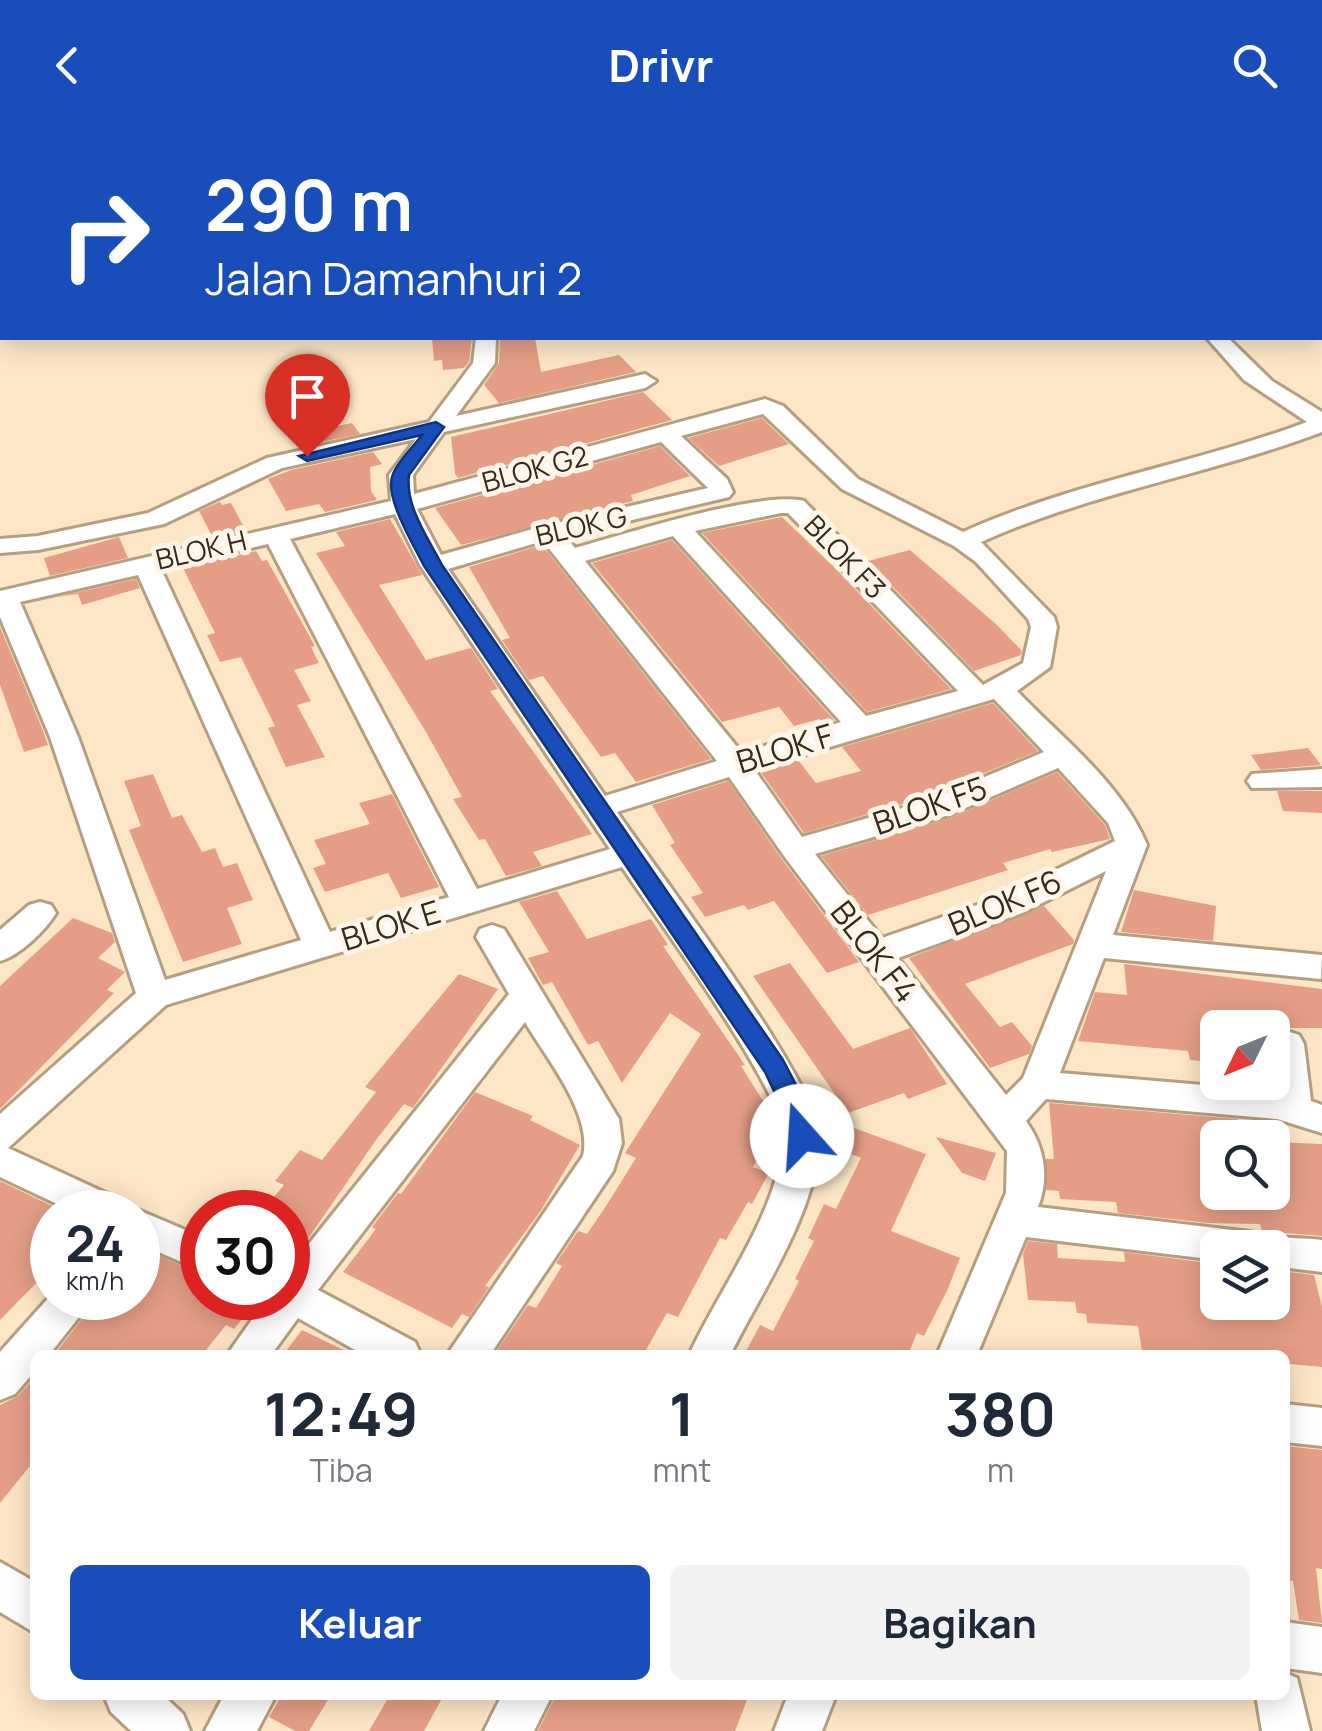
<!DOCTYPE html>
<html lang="id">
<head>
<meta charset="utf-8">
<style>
  :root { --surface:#fff; --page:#f2f2f3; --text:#1f2937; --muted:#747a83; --accent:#194eba }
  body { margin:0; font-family:Manrope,sans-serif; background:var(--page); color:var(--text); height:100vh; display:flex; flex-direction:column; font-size:38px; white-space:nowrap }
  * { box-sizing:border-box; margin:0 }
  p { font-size:32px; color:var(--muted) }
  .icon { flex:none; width:55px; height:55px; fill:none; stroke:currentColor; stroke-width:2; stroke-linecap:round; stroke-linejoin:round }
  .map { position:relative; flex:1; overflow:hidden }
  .panel { position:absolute; left:30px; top:1220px; width:1260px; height:350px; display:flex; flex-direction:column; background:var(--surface); border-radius:15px; box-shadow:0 5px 25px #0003 }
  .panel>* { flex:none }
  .guide { position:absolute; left:0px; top:0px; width:1322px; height:210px; box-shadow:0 5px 25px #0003; background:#194eba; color:#fff; overflow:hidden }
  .needle { width:65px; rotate:227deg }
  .fabs { position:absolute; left:1200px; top:880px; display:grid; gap:20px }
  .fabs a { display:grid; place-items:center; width:90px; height:90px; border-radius:15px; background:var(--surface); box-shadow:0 5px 25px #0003; font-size:50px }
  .speed { position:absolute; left:30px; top:1060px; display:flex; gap:20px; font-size:50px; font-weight:700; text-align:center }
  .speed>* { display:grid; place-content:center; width:130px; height:130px; border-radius:50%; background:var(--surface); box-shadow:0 5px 25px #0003; line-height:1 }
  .speed small { font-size:25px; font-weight:400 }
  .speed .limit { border:15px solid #d22; background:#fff; color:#111 }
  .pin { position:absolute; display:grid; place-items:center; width:85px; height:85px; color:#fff; margin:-102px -42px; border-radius:50% 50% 50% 0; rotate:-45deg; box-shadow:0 0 10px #0007 }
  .pin .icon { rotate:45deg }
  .me { position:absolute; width:110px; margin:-55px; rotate:341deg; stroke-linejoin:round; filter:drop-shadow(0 0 8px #0008) }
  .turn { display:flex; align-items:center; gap:35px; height:210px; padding:0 40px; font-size:45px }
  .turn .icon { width:130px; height:130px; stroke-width:2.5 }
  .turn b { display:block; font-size:70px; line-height:85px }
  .eta { display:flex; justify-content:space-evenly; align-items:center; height:170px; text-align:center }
  .eta b { font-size:60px; font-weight:700; line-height:70px }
  .cta { display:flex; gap:20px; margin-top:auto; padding:20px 40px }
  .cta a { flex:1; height:115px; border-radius:15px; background:var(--accent); color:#fff; font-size:40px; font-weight:700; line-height:115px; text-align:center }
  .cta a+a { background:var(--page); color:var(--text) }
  header { display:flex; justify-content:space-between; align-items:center; height:130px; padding:0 40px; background:var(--accent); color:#fff; font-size:45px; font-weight:700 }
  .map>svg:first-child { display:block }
  .building { fill:#e59e85 }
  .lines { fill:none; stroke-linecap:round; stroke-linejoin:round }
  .minor-casing { stroke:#b59f81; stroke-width:6 }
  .minor { fill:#fff; fill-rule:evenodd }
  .route { fill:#194eba; stroke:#103379; stroke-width:2.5 }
  .labels { text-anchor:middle; stroke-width:10; stroke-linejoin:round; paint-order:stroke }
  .far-street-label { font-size:28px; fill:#342b1f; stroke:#fff5e9 }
  .street-label { font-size:32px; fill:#342b1f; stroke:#fff5e9 }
</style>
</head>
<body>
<header><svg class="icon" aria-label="back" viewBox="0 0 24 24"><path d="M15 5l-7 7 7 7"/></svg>Drivr<svg class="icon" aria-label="search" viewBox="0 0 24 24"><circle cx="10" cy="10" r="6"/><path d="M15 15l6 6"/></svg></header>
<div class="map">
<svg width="1322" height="1601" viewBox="0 0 1322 1601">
  <rect width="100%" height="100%" fill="#fde6c6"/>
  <g class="building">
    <path d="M432 208H472L469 232 464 238 443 240 442 230 434 231Z"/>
    <path d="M500 208H535L541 242 619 225 636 242 499 273 484 255 499 233Z"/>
    <path d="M643 262 672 290 458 348 455 344 451 307Z"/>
    <path d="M762 288 789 314 719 336 688 308Z"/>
    <path d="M352 293 360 304 317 313 310 302Z"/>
    <path d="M660 316 690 346 631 365 633 371 461 415 435 378Z"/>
    <path d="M373 322 382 334 370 337 371 361 377 370 325 382 319 374 286 381 268 349 291 340Z"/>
    <path d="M220 372 222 375 231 373 246 401 213 408 199 381Z"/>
    <path d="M782 387 836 439 951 559 867 582 702 403Z"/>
    <path d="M390 389 422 445 379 455 426 530 471 518 498 559 490 561 592 704 533 722 542 736 506 746 485 709 479 710 453 669 462 667 426 602 316 423 345 416 336 402Z"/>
    <path d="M119 407 128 428 50 446 44 428Z"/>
    <path d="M672 410 834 590 824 594 820 589 794 596 779 577 722 592 592 433Z"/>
    <path d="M542 415 711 629 636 652 615 623 601 627 543 546 529 550 502 510 510 508 469 437Z"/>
    <path d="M910 420 996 494 1022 521 1021 525 974 541 868 431Z"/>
    <path d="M256 421 262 431 267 430 315 516 311 517 319 533 294 540 311 571 297 575 325 627 286 637 268 598 275 596 241 527 220 532 207 505 215 503 183 438Z"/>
    <path d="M136 449 140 458 82 475 78 464 57 467Z"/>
    <path d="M0 497 42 598 48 615 24 622 0 555Z"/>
    <path d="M993 573 1038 621 926 667 804 703 760 641 798 630 816 653 861 641 842 617Z"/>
    <path d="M1308 618 1321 635 1261 640 1251 625Z"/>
    <path d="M1057 642 1105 695 1110 709 1052 722 1050 719 1003 733 1008 740 868 785 821 726 950 688Z"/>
    <path d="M153 644 172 688 182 685 202 722 215 718 223 737 237 733 253 770 227 778 242 814 183 832 129 700 141 696 124 651Z"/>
    <path d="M728 651 781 728 859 832 827 843 774 771 748 780 744 775 705 787 691 767 703 763 670 715 675 713 652 675Z"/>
    <path d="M1277 661H1322V683L1283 681Z"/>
    <path d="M392 664 439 757 401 768 388 743 325 762 313 738 326 734 314 710 370 694 359 673Z"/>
    <path d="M1134 760 1216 776 1213 811 1121 802Z"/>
    <path d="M557 761 587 809 651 789 668 815 663 816 745 935 741 936 777 993 753 1037 769 1043 752 1074 748 1072 726 1110 720 1108 678 1187 667 1183 643 1225H494L528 1175 536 1178 562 1136 556 1133 578 1101 587 1104 606 1076 636 1028 625 1023 701 904 670 883 622 953 598 911 588 915 552 852 543 855 528 828 549 822 519 772Z"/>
    <path d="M1044 776 1074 810 1073 814 965 854 1000 897 1012 892 1032 916 1029 924 990 938 909 828Z"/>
    <path d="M73 788 112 803 115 812 98 828 125 842 107 860 114 863 0 979V856Z"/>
    <path d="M790 833 853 919 910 898 947 954 908 969 904 963 848 983 753 846Z"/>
    <path d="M1124 834 1322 859V898H1218V933L1190 930 1188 921 1078 911 1095 862 1127 865Z"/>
    <path d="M459 844 498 859 413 978 404 974 376 1010 303 1116 288 1109V1082H261L284 1055 275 1051 300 1020 322 1030 376 962 365 957Z"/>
    <path d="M475 962 533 986 530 990 580 1015 540 1082 485 1156 489 1157 469 1187 462 1184 452 1198 343 1142 376 1099 372 1097 398 1063 401 1064Z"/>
    <path d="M1049 973 1237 989 1241 1008H1218V1062H1272V1012L1322 1014V1106L1262 1101 1260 1094 1208 1093 1118 1083 1116 1072 1060 1069 1059 1061 1046 1060V1029H1054Z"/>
    <path d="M840 993 926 1024 891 1101 960 1128 947 1161 924 1206 917 1203 908 1225H744L760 1195 773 1201 799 1151 795 1149 814 1111 808 1108 824 1074 836 1079 861 1028 828 1015Z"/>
    <path d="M936 1007 996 1023 985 1051 962 1043Z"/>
    <path d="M0 1051 52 1076V1137L0 1190Z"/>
    <path d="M1028 1111 1057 1114 1058 1128 1125 1132 1124 1122 1216 1134 1218 1172H1224L1226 1183 1278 1187 1277 1181H1281L1272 1140 1314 1145 1322 1177V1237L1289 1234 1287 1225 1142 1221 1138 1196 1087 1193 1086 1184 1077 1183 1075 1172 1028 1170 1023 1124Z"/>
    <path d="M160 1126 202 1145V1168H259L234 1199 226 1195 202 1225H54L98 1168H138V1150Z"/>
    <path d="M302 1200 354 1225H283Z"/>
    <path d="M35 1247V1337H29L0 1373V1275L18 1266Z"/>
    <path d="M1285 1316 1322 1320V1439L1316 1438 1322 1493 1299 1490 1293 1451 1285 1450Z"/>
    <path d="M282 1565H331L309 1601H295L269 1587Z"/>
    <path d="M390 1565H444L424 1601H369Z"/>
    <path d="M556 1565H749L735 1601H538Z"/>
  </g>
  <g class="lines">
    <defs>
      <g id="minor">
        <rect x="450" y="0" width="16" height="2"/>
        <path d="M1067 0H1085L1086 2H1068Z"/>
        <rect x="1320" y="40" width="2" height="10"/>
        <rect x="0" y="108" width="2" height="12"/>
        <path d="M476 208H496L495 233 456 286 645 244 656 251 645 258 444 302 413 345 414 364 765 269 783 276 858 349 963 402C1074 352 1194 334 1307 292L1244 250 1207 208H1228L1272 251 1322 282V302C1210 344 1090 363 981 412L1054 487 1057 497 1050 537 1017 561C1062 608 1122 654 1147 715L1113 805 1322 825 1321 849 1104 828 1060 943 1274 961 1272 909 1287 901 1299 905 1304 914 1311 971 1322 975V1003L1277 989 1046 969 1026 991C1044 1016 1050 1047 1038 1077L1250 1102C1271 1109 1299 1107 1322 1110V1142L1272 1136V1118H1218V1130L1026 1107 977 1225H937L1006 1063 1007 1021 784 726 729 647 617 682C653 735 824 960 820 1009 815 1085 763 1159 730 1225H689C721 1156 775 1088 784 1010 788 967 653 783 622 737L166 875 8 1018 123 1071 129 1082H74L0 1047V984L136 863 50 607 0 487V461L391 371 389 345 416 309 282 338 164 394 38 420 0 423V409L38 406 148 383 267 328 429 292 473 233ZM763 284 842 359 954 416 976 432 1028 489 1031 497 1023 533 983 555 804 371C761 360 622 405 575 418L565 406 729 367 733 362 727 349 681 306ZM661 312 708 358 540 397 441 425 417 379ZM781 383H788L958 561 866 586 695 401ZM395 384 420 435 610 719 477 759 290 409ZM673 406 841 592 742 623 585 431ZM543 411 717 631 605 666 448 439ZM268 414 449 767 330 802 161 439ZM138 445 301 810 165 850 78 607 20 472ZM994 569 1044 622 927 671 802 707 754 639ZM1058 638 1108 693 1115 711 1000 767 882 808 815 724 949 685ZM1106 741 1023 948 1006 965 898 828 1022 783Z"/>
        <path d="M1322 639V657L1252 658 1247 651 1252 644Z"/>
        <path d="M40 772 51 775 56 783C45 801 20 825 0 831V800L29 775Z"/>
        <path d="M492 795 504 799 619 989 622 1013 613 1041 490 1225H447L583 1026C593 984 546 928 525 892L318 1160 415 1212 421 1225H364L298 1188 271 1225H227L267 1168H288V1140L509 864 476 807 480 799Z"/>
        <path d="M138 1080 202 1107V1141L138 1113V1082H131Z"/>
        <path d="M52 1164V1168H94L49 1225H35V1241L15 1264 0 1270V1222Z"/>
        <path d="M1285 1274 1322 1278V1316L1285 1312Z"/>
        <path d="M0 1432 35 1452V1503L0 1482Z"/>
        <path d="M1285 1492 1322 1497V1543L1285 1538Z"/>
        <path d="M1285 1543 1297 1548 1310 1601H1262L1256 1565H1285Z"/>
        <path d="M104 1565H163L183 1584 190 1601H131L111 1582Z"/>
        <path d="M224 1565H276L257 1601H205Z"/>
        <path d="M502 1565H552L534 1601H484Z"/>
        <path d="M788 1565H836L822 1601H774Z"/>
      </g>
    </defs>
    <use href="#minor" class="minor-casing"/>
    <use href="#minor" class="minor"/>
  </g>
  <path class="route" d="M436 292 444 297 409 345C405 376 428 408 442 435L783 930 807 976 815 1006 811 1014H793L781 976 765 942 424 436C414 415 383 366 393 344 398 331 413 317 422 305L307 331 299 326Z"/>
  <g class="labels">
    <g class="far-street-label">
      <text transform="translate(535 339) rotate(-15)" y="10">BLOK G2</text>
      <text transform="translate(581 396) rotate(-13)" y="10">BLOK G</text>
      <text transform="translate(201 420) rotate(-13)" y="10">BLOK H</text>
      <text transform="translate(845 427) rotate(46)" y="10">BLOK F3</text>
    </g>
    <g class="street-label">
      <text transform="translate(785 619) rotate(-17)" y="11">BLOK F</text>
      <text transform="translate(930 676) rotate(-19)" y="11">BLOK F5</text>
      <text transform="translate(1005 773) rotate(-23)" y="11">BLOK F6</text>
      <text transform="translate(391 796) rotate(-17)" y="11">BLOK E</text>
      <text transform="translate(874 822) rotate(52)" y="11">BLOK F4</text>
    </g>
  </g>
</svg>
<div class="fabs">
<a><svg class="needle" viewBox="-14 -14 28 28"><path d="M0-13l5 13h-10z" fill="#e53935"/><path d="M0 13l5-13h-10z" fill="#747a83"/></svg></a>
<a><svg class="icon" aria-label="search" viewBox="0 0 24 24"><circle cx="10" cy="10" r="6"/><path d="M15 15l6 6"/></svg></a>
<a><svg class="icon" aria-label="layers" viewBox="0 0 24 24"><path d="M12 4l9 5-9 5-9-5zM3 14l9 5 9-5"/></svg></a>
</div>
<div class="speed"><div>24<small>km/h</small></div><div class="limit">30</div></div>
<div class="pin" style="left:307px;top:326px;background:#d93025"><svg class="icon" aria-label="arrive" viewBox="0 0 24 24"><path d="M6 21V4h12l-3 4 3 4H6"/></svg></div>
<svg class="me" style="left:802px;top:1006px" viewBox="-20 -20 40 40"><circle r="19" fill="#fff"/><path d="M0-13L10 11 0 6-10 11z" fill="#194eba"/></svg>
<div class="guide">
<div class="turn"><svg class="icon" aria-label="right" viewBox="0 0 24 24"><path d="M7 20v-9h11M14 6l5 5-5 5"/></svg><div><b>290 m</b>Jalan Damanhuri 2</div></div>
</div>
<section class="panel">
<div class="eta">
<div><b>12:49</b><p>Tiba</p></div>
<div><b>1</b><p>mnt</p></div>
<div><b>380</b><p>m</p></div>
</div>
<div class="cta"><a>Keluar</a><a>Bagikan</a></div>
</section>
</div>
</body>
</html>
